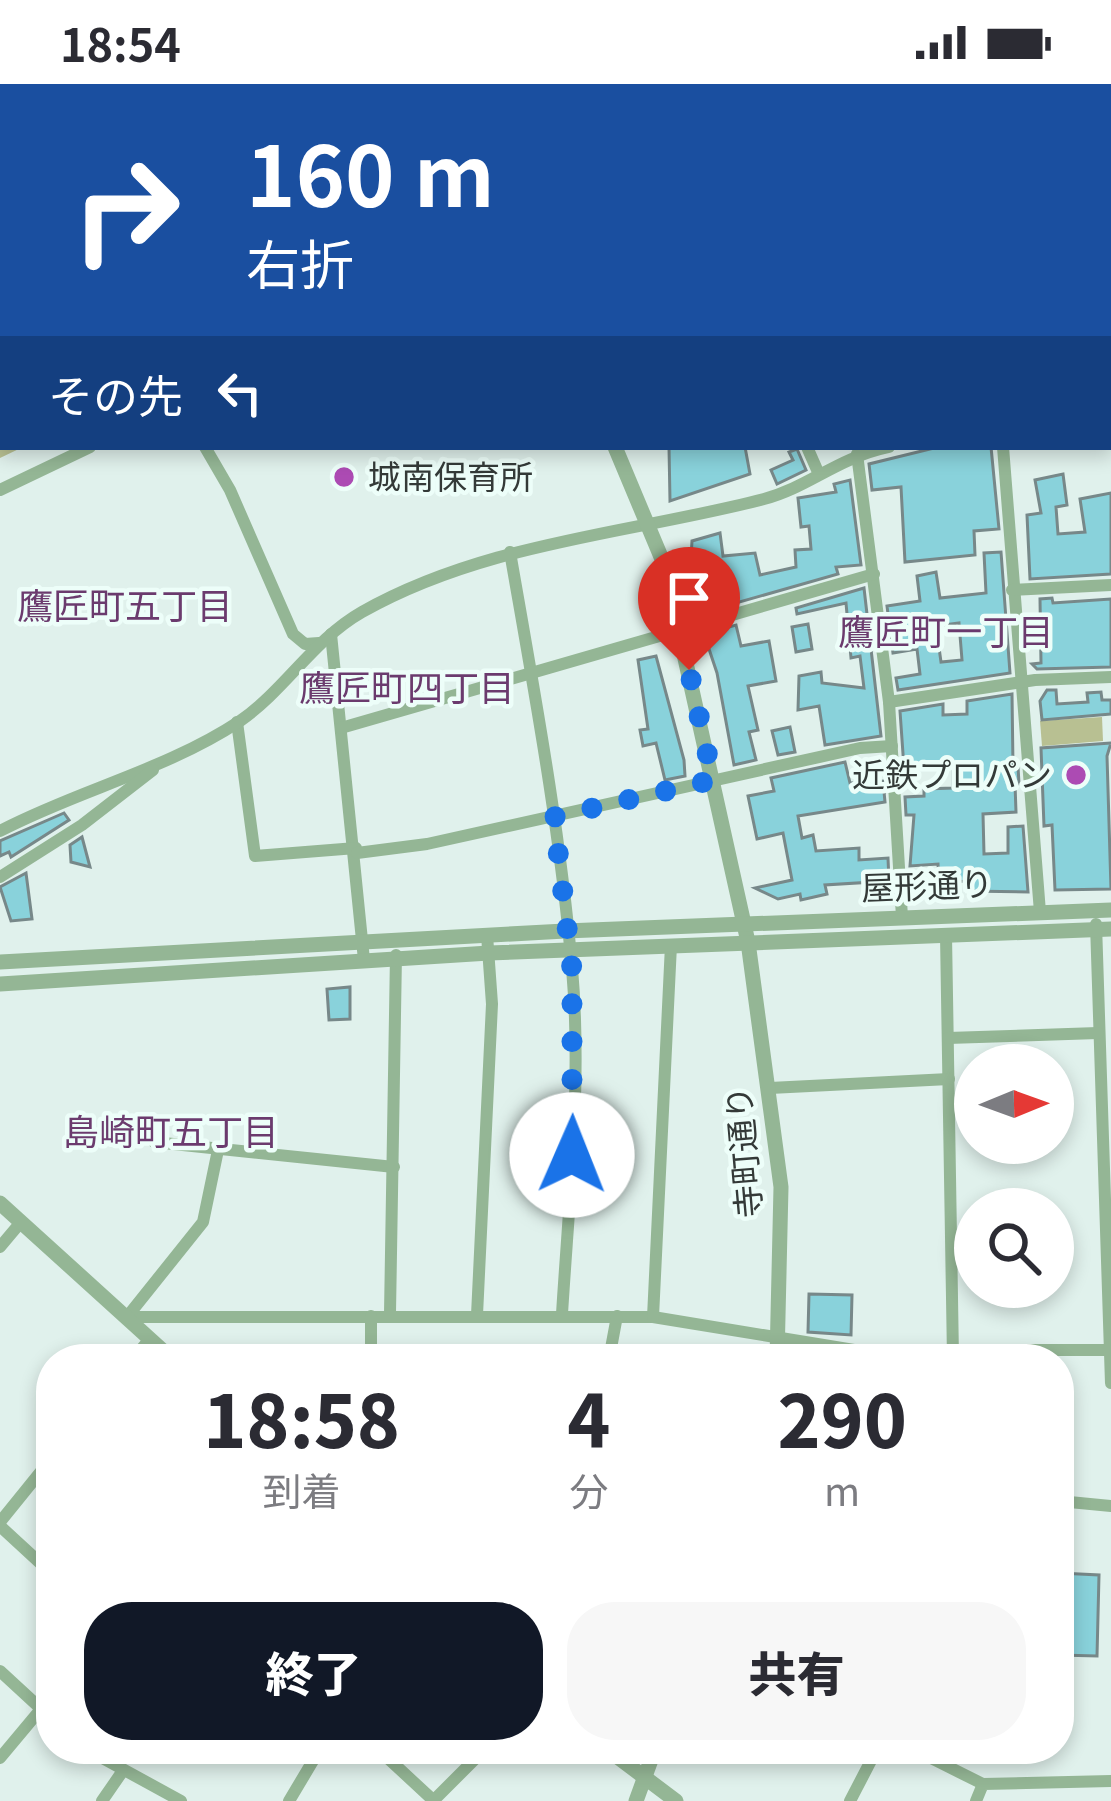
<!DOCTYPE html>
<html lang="ja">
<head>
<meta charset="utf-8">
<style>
  :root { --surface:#fff; --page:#f7f7f7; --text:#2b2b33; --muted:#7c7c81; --accent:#111827 }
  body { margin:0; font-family:Georgia,"Noto Sans JP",serif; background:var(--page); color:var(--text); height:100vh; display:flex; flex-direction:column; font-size:45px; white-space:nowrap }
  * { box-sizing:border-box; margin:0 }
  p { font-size:39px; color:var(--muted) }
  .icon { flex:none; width:66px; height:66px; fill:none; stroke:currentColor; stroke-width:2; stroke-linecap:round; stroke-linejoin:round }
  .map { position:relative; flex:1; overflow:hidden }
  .panel { position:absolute; left:36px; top:1260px; width:1038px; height:420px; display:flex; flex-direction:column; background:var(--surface); border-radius:48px; box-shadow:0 6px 18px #0003 }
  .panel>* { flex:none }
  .hud { position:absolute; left:0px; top:0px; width:1113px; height:366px; box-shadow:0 6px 18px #0003; background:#1a4fa0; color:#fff; overflow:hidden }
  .needle { width:78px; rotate:89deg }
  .tools { position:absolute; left:954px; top:960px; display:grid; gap:24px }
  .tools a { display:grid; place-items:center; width:120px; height:120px; border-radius:50%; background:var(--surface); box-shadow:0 6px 18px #0003; font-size:60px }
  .pin { position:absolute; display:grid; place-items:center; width:102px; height:102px; color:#fff; margin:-123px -51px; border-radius:50% 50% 50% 0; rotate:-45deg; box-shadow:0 0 12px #0007 }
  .pin .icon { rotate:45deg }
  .me { position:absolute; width:132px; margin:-66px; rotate:1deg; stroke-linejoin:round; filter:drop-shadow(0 0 9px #0008) }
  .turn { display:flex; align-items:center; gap:42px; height:252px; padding:0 48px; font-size:54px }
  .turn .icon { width:156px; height:156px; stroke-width:2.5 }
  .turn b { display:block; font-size:84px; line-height:102px }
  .then { display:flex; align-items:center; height:114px; padding:0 48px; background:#0003; gap:24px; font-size:45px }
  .eta { display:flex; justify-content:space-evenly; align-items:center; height:204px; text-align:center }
  .eta b { font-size:72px; font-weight:800; line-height:84px }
  .action { display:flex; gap:24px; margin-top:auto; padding:24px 48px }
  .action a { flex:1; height:138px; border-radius:48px; background:var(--accent); color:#fff; font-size:48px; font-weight:800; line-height:138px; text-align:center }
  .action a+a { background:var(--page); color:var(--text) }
  .status { display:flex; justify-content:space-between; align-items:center; height:84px; padding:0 60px; background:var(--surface); direction:ltr }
  .status svg { height:33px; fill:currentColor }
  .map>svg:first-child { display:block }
  .green { fill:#b8c092 }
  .building { fill:#89d2db; stroke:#778889; stroke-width:3; fill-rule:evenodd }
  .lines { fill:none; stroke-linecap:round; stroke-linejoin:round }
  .service { stroke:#94b695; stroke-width:6 }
  .minor { stroke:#94b695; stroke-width:12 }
  .tertiary { stroke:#94b695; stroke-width:15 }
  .route { stroke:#1a73e8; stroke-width:21; stroke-dasharray:0 37.8 }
  .poi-dot { fill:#ac4bb3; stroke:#edfef9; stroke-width:4.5 }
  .labels { text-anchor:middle; stroke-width:9; stroke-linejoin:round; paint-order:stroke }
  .poi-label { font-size:33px; fill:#343a38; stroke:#edfef9; text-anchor:start }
  .street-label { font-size:33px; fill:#343a38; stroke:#edfef9 }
  .neighbourhood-label { font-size:36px; fill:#6b3b6e; stroke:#edfef9 }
</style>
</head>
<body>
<div class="status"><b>18:54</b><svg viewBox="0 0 49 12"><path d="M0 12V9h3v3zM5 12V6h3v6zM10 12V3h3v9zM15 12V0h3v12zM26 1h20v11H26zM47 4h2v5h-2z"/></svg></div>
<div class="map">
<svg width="1111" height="1717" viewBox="0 0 1111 1717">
  <rect width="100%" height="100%" fill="#e0f1ec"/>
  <g class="green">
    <path d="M0 205 3 363H23L0 374Z"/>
    <path d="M1102 633 1103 657 1042 662 1040 637Z"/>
  </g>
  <g class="building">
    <path d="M669 363H745L750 390 670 417Z"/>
    <path d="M991 363 999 445 974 447 975 471 905 478 901 403 872 406 869 380 934 364Z"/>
    <path d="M797 365 806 386 777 400 771 386 793 376 789 368Z"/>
    <path d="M1063 390 1067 421 1056 423 1058 450 1085 448 1080 415 1111 409V490L1030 495 1027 431 1041 429 1035 396Z"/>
    <path d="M850 396 861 481 836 483 838 490 708 527 691 474 692 457 720 449 723 472 755 469 760 491 796 483 795 466 811 465 809 442 801 443 798 414 836 408 834 400Z"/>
    <path d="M1001 468 1010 589 898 606 896 594 920 590 917 565 893 569 887 522 920 517 917 492 936 488 940 514 986 509 984 469ZM959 539 962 576 941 578 936 542Z"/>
    <path d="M864 504 881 652 825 661 819 622 798 626 799 592 821 588 822 599 864 604 860 572 851 574 846 519 797 530 796 524Z"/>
    <path d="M1052 514 1053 519 1111 515V583L1037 585 1032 580 1041 579 1040 515Z"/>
    <path d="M808 540 812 565 796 568 792 543Z"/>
    <path d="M736 541 741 562 769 557 776 597 748 602 758 646 749 648 756 676 734 681 717 589 704 550Z"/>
    <path d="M656 572 684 676 685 692 665 696 656 659 643 662 640 646 648 645 638 576Z"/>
    <path d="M1047 606H1056L1057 620 1088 618 1087 609 1101 608 1102 616H1111V630L1042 636 1040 617Z"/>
    <path d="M1012 610 1013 682H1018L1019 700H1015L1016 728 983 730 984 770 1008 769V743L1023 742 1028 808 966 807V797L939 799 938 780 910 782 914 731H906L905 713 924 712V705L953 704V682L904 684 900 627 943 620V631L967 630V617Z"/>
    <path d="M790 643 795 668 778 671 772 647Z"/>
    <path d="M1111 659 1107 672 1111 805 1055 806 1052 741 1044 742 1041 664Z"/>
    <path d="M845 678 850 699 883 697 885 718 798 732 802 754 813 751 816 767 859 764V776L888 774 889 797 825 801 827 810 801 816 800 810 778 815 755 804 792 796 783 749 757 755 748 712 774 707 771 694Z"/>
    <path d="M64 729 69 736 11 773 9 768 0 772V757Z"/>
    <path d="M82 753 90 783 71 778 70 761Z"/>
    <path d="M26 789 32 835 11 837 0 803Z"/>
    <path d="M350 903V935L329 936 327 905Z"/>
    <path d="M809 1210 852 1211 851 1251 808 1248Z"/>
    <path d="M1059 1489 1099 1491 1097 1572 1059 1571Z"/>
  </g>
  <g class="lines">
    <g class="service">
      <path d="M820 0 821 3"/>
      <path d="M1110 278H1111"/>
    </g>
    <g class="minor">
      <path d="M177 0 179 3"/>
      <path d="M0 139 3 138"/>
      <path d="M1110 146H1111"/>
      <path d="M0 156 3 162"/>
      <path d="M1110 333 1111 332"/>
      <path d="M205 363 230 406 293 550 305 560 319 559"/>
      <path d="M807 363 818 388"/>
      <path d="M1003 363 1040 828"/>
      <path d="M857 370 889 618 902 833"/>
      <path d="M0 406 90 363"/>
      <path d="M510 468C534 606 560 745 572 884 582 998 569 1116 562 1230"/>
      <path d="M1012 506 1111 501"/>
      <path d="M331 550 364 876"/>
      <path d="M889 618 1035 596 1111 593"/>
      <path d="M237 638 255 772 356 764"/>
      <path d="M341 644 874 490"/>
      <path d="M0 747C78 706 166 686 240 637 286 605 313 556 362 528 486 458 629 450 764 415 809 403 837 374 889 363"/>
      <path d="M357 769 427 760 860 664 892 662"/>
      <path d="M0 793 82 741 153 686"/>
      <path d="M1096 840 1111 1299"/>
      <path d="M946 851 953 1274"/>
      <path d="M948 954 1098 949"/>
      <path d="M770 1004 949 995"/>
      <path d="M154 1058 394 1083"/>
      <path d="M0 1163 21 1138"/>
      <path d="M390 1229 396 871"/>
      <path d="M477 1231 492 920 487 851"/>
      <path d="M127 1233H653L854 1266H1109"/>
      <path d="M127 1233 203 1138 218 1066"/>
      <path d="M653 1233 671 861"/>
      <path d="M133 1275 150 1255"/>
      <path d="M371 1275V1232"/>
      <path d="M609 1275 617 1232"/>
      <path d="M1059 1417 1111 1422"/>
      <path d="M0 1438 51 1375"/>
      <path d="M0 1442 51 1489"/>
      <path d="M0 1587 51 1634"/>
      <path d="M86 1665 181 1717"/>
      <path d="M378 1665 434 1717"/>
      <path d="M913 1665 983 1700"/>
      <path d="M0 1674 51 1613"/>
      <path d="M102 1717 122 1688"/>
      <path d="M289 1717 320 1665"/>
      <path d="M433 1717 485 1665"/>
      <path d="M850 1717 877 1665"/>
      <path d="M976 1717 983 1700 1111 1697"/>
    </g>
    <g class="tertiary">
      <path d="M448 0 450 3"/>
      <path d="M615 363 664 480 748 858 781 1103 777 1275"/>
      <path d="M0 878 565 847 1111 826"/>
      <path d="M0 900 489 869 1111 845"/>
      <path d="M0 1119 172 1275"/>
      <path d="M607 1665 676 1717"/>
      <path d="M636 1717 655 1665"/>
    </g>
  </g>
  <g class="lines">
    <path class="route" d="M572 1071V885L554 733 713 696 689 586"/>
  </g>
  <g class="poi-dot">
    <circle cx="344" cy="393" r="12"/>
    <circle cx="1076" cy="691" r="12"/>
  </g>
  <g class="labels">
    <g class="poi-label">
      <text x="368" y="405">城南保育所</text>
      <text x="1052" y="703" text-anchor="end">近鉄プロパン</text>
    </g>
    <g class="street-label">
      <text transform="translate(927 802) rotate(-2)" y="12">屋形通り</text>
      <text transform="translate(744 1068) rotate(-95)" y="12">寺町通り</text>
    </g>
    <g class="neighbourhood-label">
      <text x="125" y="535">鷹匠町五丁目</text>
      <text x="946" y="561">鷹匠町一丁目</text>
      <text x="407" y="617">鷹匠町四丁目</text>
      <text x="171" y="1061">島崎町五丁目</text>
    </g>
  </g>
</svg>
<div class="tools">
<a><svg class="needle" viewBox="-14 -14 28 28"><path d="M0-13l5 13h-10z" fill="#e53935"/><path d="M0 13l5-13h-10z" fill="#7c7c81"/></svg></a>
<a><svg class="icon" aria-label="search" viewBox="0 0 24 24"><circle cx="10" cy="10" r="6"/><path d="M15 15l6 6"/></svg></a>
</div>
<div class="pin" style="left:689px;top:586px;background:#d93025"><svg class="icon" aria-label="arrive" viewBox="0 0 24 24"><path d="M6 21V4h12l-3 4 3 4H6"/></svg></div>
<svg class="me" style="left:572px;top:1071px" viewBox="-20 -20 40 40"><circle r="19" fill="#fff"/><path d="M0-13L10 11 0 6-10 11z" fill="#1a73e8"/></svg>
<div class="hud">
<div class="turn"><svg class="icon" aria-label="right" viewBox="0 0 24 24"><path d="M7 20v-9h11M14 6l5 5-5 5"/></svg><div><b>160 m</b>右折</div></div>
<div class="then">その先<svg class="icon" aria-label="left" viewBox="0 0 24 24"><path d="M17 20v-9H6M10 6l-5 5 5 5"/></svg></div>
</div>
<section class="panel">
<div class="eta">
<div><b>18:58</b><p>到着</p></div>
<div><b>4</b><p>分</p></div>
<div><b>290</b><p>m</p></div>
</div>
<div class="action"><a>終了</a><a>共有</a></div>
</section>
</div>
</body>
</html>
